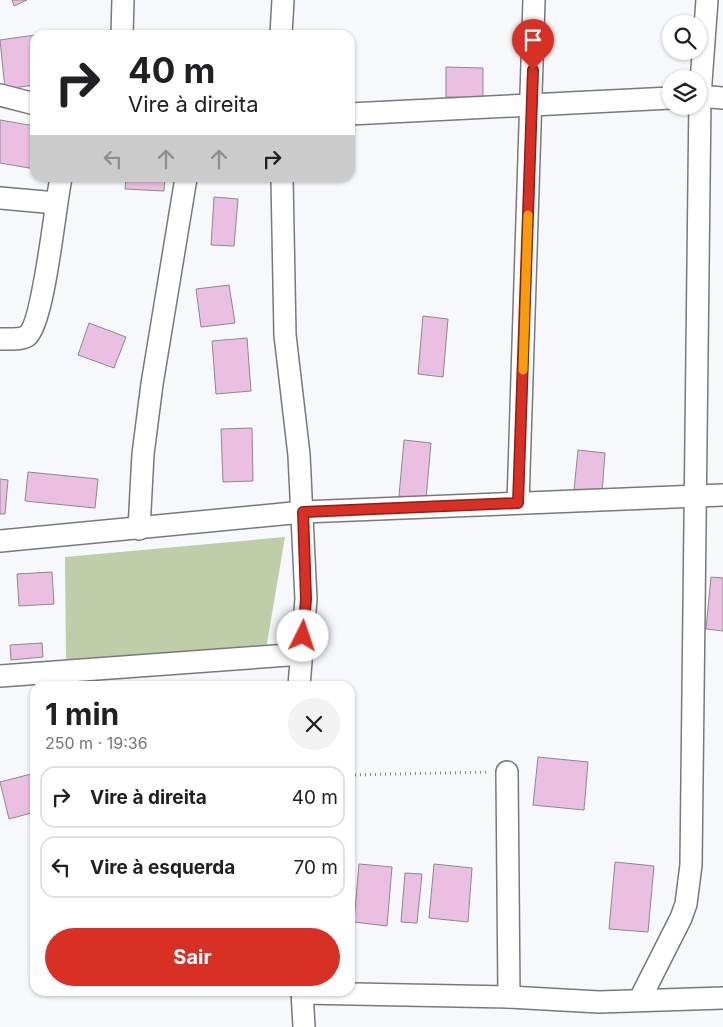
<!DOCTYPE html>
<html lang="pt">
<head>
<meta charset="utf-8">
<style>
  :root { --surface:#fff; --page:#f2f2f2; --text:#202124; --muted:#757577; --line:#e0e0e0; --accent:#d93025 }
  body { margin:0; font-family:Inter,sans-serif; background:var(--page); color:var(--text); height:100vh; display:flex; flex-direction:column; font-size:19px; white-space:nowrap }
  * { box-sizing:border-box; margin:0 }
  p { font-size:16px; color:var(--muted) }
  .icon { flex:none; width:28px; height:28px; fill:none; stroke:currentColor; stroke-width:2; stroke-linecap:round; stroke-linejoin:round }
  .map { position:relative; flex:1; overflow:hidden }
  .sheet { position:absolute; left:30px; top:681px; width:325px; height:315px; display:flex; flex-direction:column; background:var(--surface); border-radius:15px; box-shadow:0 1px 4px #0004 }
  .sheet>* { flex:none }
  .guide { position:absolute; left:30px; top:30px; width:325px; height:152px; border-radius:15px; box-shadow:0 1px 4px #0004; background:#fff; color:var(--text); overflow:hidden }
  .buttons { position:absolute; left:662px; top:15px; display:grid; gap:10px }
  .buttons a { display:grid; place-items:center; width:45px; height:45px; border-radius:50%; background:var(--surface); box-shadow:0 1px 4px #0004; font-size:25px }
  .pin { position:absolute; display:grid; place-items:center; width:42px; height:42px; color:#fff; margin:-51px -21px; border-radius:50% 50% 50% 0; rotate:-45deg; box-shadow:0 0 5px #0007 }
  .pin .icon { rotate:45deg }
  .me { position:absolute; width:55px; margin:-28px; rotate:4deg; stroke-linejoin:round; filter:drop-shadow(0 0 4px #0008) }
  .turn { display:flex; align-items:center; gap:18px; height:105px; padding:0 15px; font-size:22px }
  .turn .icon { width:65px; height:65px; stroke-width:2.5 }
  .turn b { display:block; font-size:35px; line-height:42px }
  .lanes { display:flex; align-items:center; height:48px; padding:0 15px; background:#0003; justify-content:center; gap:25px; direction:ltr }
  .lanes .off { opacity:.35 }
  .round { display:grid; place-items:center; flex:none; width:52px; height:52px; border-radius:26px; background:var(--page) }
  .summary { display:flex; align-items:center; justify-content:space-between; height:85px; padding:0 15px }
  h1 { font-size:30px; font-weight:700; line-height:38px }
  .cta { display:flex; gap:10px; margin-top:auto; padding:10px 15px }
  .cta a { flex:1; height:58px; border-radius:30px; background:var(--accent); color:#fff; font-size:20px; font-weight:700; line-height:58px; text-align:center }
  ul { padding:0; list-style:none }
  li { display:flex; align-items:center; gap:15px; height:62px; margin:0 10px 8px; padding:0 5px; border:2px solid var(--line); border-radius:15px }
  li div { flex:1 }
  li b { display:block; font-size:19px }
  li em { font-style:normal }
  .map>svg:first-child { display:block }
  .green { fill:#c1cca8 }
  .building { fill:#ebbfe2; stroke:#8d898c }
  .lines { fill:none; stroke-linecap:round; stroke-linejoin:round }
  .minor-casing { stroke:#77797d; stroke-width:24 }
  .path { stroke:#87898c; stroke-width:3; stroke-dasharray:1 4; stroke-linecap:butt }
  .minor { stroke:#fff; stroke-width:21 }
  .route-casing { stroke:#8d1f18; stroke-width:12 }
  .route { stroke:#d93025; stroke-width:9 }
  .slow { stroke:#f59e0b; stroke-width:9 }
</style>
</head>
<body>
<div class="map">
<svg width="723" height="1027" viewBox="0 0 723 1027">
  <rect width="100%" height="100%" fill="#f6f8fc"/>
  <path class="green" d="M285 537 266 649 66 660 65 557Z"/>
  <g class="building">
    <path d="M12 0H27L14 6Z"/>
    <path d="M35 35V85L5 89 0 40Z"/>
    <path d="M446 67 483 68V98L446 97Z"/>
    <path d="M0 120 35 126V169L0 163Z"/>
    <path d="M126 178H165L164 191 125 189Z"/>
    <path d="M214 197 238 199 234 246 211 245Z"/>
    <path d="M229 285 235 323 201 327 196 289Z"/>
    <path d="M423 316 448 319 443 377 418 374Z"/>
    <path d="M89 323 126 337 114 368 78 355Z"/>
    <path d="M247 338 251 391 216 394 212 341Z"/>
    <path d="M252 428 253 481 223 482 221 429Z"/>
    <path d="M404 440 431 443 426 499 399 496Z"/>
    <path d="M578 450 605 453 602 493 574 490Z"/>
    <path d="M28 472 98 479 95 508 25 501Z"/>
    <path d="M0 479 8 480 5 514H0Z"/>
    <path d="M52 572 54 604 19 606 17 574Z"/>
    <path d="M711 577 723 578V631L706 629Z"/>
    <path d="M42 643 43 657 11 660 10 645Z"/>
    <path d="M538 757 588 762 584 810 533 805Z"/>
    <path d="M35 773V812L9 819 0 782Z"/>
    <path d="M615 862 654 866 648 932 609 929Z"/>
    <path d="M359 864 392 867 387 926 354 922Z"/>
    <path d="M434 864 472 868 468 922 429 918Z"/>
    <path d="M405 873 422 874 417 923 401 922Z"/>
  </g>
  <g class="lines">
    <defs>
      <g id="minor">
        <path d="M122 35 123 0"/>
        <path d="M281 35 283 0"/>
        <path d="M0 95 35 104"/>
        <path d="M699 96 723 98"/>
        <path d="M350 114 671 98"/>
        <path d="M282 178 285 335 299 455 306 599 299 686"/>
        <path d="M0 198 56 203"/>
        <path d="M0 339C7 339 21 340 27 336 44 323 55 205 61 178"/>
        <path d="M518 503 534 0"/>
        <path d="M139 529 143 454 152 384 186 178"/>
        <path d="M0 541 303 512 723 495"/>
        <path d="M0 676 302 654"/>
        <path d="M507 772 509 997"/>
        <path d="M302 991 304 1027"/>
        <path d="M302 993 509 997 599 1002 723 998"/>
        <path d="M640 999 681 918 686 904 691 865 700 96 707 0"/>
      </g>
    </defs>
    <use href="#minor" class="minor-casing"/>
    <path class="path" d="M350 775 487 772"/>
    <use href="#minor" class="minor"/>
  </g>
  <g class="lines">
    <defs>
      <path id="route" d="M303 636 306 599 303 512 518 503 533 70"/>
    </defs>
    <use href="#route" class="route-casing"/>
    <use href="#route" class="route"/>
    <path class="slow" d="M523 370 528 215"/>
  </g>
</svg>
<div class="buttons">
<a><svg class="icon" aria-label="search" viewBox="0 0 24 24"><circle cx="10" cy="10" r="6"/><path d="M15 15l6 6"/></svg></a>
<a><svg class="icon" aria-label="layers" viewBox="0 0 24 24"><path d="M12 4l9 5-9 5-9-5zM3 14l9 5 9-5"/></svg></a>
</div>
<div class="pin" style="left:533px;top:70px;background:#d93025"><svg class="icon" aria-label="arrive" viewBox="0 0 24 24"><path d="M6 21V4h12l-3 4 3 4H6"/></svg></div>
<svg class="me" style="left:303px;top:636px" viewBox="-20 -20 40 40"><circle r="19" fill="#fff"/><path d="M0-13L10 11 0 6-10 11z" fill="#d93025"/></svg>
<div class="guide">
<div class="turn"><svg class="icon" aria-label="right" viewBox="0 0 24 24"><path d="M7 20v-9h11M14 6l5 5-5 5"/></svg><div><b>40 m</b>Vire à direita</div></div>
<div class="lanes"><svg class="icon off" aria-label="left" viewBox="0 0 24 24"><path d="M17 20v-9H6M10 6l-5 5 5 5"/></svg><svg class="icon off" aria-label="ahead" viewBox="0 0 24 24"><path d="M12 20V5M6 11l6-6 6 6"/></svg><svg class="icon off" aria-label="ahead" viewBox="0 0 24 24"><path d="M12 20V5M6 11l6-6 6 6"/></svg><svg class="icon" aria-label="right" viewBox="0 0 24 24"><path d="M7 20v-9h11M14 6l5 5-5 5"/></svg></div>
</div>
<section class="sheet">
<div class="summary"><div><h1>1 min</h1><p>250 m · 19:36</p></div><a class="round"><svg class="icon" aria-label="close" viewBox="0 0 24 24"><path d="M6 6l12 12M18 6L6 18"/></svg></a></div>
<ul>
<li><svg class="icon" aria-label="right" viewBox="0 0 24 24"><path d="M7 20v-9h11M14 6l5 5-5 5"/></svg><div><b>Vire à direita</b></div><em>40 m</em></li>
<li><svg class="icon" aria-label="left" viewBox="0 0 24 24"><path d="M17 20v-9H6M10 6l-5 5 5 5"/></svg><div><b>Vire à esquerda</b></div><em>70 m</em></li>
</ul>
<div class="cta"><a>Sair</a></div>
</section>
</div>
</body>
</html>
